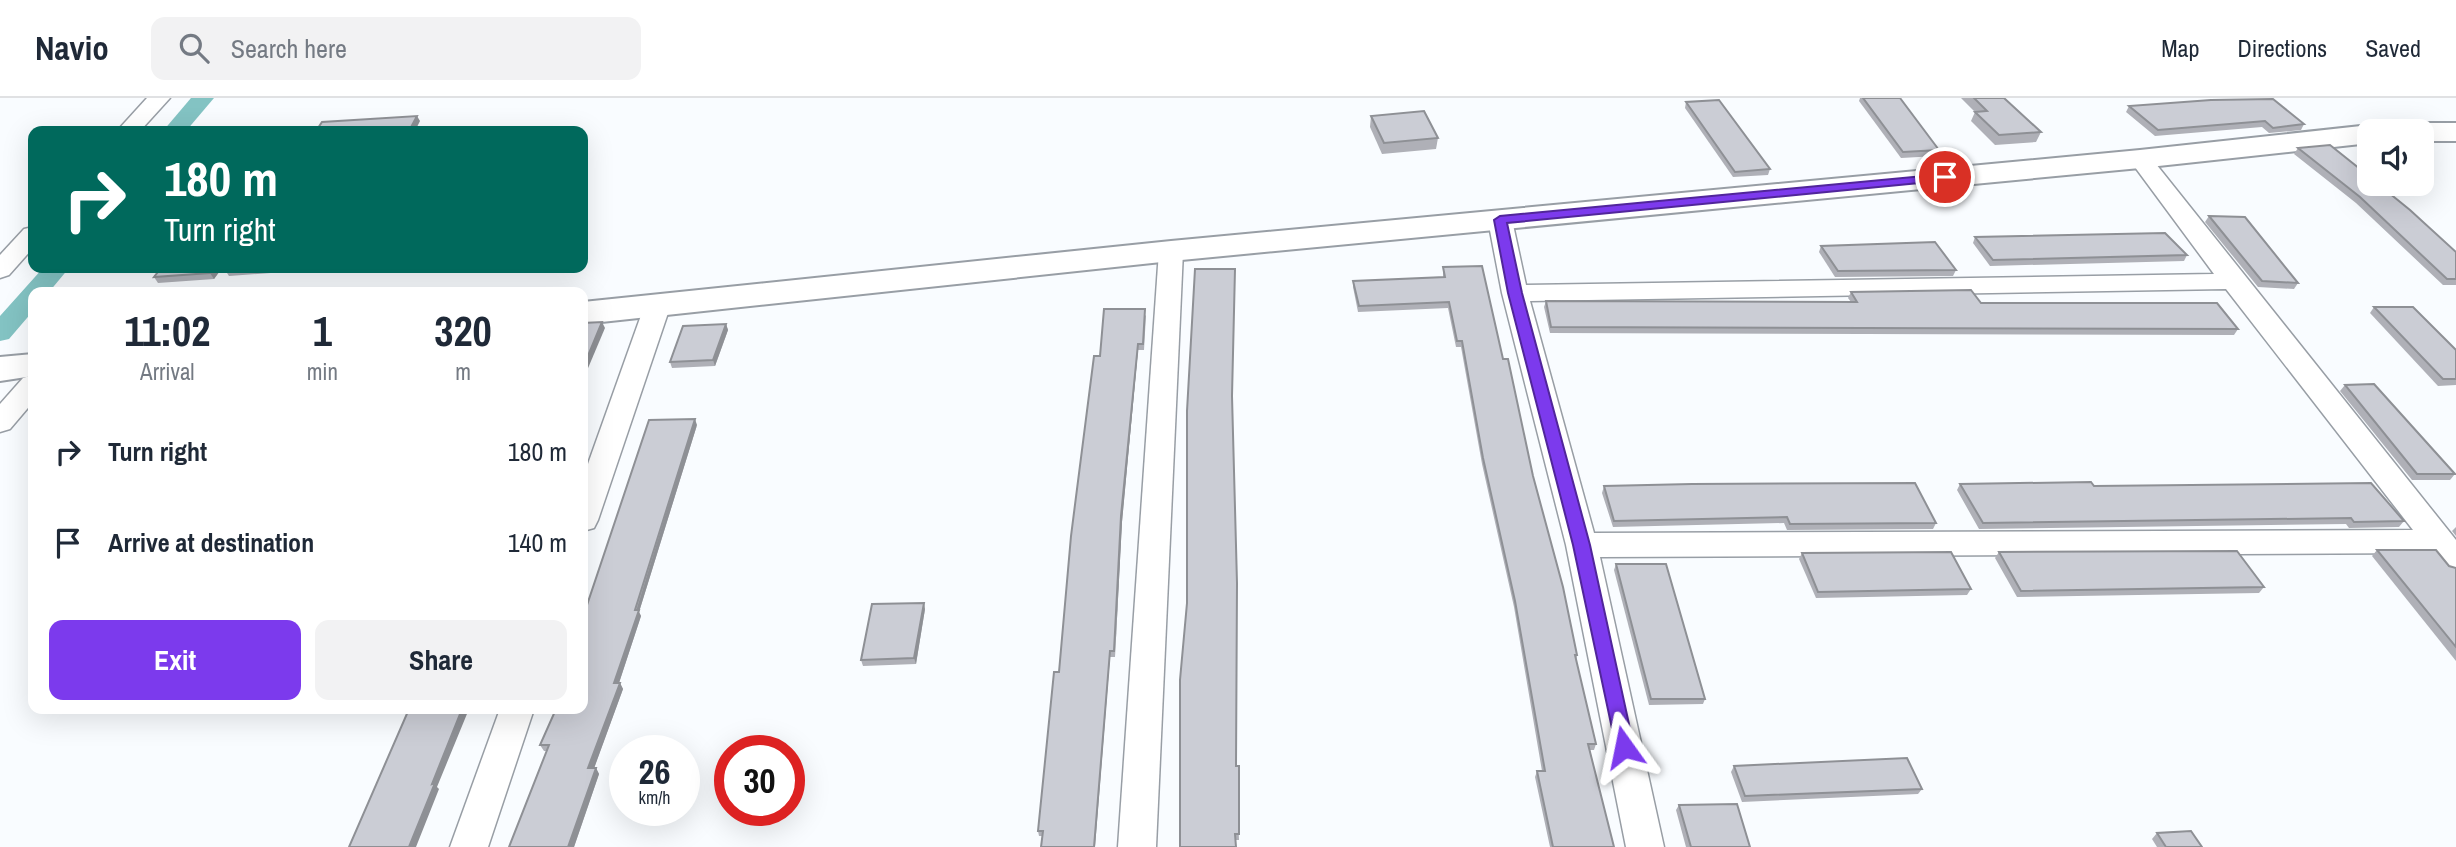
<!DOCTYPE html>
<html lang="en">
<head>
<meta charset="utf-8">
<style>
  :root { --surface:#fff; --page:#f2f2f3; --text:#1f2937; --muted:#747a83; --line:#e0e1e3; --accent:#7c3aed }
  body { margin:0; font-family:"Archivo Narrow",sans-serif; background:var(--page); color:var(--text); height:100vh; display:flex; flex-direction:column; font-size:26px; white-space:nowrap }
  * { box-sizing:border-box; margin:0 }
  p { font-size:23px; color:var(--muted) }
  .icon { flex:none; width:38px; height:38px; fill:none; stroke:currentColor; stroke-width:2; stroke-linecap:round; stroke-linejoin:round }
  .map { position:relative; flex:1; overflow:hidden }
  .drawer { position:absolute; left:28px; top:189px; width:560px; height:427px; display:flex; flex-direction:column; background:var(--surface); border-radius:14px; box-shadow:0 7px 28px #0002 }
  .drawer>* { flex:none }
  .hud { position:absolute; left:28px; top:28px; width:560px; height:147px; border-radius:14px; box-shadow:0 7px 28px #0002; background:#00695c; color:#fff; overflow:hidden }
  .fabs { position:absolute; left:2357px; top:21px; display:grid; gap:14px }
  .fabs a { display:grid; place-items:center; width:77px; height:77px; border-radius:14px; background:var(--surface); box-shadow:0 7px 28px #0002; font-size:35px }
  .speed { position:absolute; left:609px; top:637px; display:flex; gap:14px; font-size:35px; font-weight:700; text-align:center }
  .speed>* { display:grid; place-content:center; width:91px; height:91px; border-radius:50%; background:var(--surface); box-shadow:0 7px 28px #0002; line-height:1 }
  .speed small { font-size:18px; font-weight:400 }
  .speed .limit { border:10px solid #d22; background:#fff; color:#111 }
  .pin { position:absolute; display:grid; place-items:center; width:60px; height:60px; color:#fff; margin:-30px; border:4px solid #fff; border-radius:50%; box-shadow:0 2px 7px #0007 }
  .me { position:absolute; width:77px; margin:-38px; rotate:348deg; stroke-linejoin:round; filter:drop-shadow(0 0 5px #0008) }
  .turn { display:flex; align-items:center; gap:24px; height:147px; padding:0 21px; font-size:32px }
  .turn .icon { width:91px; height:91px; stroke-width:2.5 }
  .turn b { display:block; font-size:49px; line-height:60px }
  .eta { display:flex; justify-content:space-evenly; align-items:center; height:119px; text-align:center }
  .eta b { font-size:42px; font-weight:700; line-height:49px }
  .button { display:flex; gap:14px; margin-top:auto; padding:14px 21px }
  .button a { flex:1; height:80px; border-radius:14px; background:var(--accent); color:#fff; font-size:28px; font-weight:700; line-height:80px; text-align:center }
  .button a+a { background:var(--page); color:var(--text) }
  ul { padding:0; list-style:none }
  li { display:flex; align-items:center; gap:21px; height:91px; padding:0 21px }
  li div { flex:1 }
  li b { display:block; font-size:26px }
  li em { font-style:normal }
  header { display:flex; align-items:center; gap:42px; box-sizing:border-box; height:98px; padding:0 35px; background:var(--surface); border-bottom:2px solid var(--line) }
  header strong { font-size:33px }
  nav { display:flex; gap:38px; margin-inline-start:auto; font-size:24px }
  .search { width:490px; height:63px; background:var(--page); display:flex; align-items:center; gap:18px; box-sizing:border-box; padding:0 24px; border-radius:14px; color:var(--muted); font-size:26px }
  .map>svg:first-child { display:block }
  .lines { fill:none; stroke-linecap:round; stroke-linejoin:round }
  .canal { fill:#83c3c3; fill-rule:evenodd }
  .minor-casing { stroke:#989ea5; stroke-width:3 }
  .tertiary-casing { stroke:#989ea5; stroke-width:4 }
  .minor { fill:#fff; fill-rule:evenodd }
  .tertiary { fill:#fff; fill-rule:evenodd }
  .wall { fill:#afb0b7 }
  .shaded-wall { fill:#8e9095 }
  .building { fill:#cbcdd5; stroke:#8e9095; stroke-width:2 }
  .route { fill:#7c3aed; stroke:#51269a; stroke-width:2 }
</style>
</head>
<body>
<header>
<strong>Navio</strong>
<div class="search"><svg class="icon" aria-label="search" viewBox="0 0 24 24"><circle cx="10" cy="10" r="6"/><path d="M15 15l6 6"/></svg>Search here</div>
<nav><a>Map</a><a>Directions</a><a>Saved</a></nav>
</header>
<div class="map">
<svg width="2456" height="749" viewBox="0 0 2456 749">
  <rect width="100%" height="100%" fill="#f9fcff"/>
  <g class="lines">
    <g class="canal">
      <path d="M191 0H214L186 33H163Z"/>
      <path d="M43 170H69L49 194H33V213L9 241 0 243V218Z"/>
    </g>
    <defs>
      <g id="minor">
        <path d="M147 0H170L140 33H117Z"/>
        <path d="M2140 54 2148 56 2456 442V476L2445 472 2431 455 1600 459 1664 749H1626L1566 447 1502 195 1488 122 1491 117H1509L1512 122 1526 187 2214 176 2129 61ZM2226 191 2413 432 1594 435 1530 203Z"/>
        <path d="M33 129V150L9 177 0 180V157L24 131Z"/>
        <path d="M1171 146 1180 148 1183 153 1156 749H1118L1159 153 1162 148Z"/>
        <path d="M657 201 666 203 670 209 598 422 594 430 583 433V380L644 209 648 203Z"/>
        <path d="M33 277V304L10 331 0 334V306L23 280Z"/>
        <path d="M500 611H534L488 749H450Z"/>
      </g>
      <g id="tertiary">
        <path d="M2422 25H2456V43H2422V33H2408L2412 28Z"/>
        <path d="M2370 27 2383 33H2370V45L2140 70 1171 163 583 226V204L1171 143 2140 52Z"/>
        <path d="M33 256V278L0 283V259Z"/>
      </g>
    </defs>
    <use href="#minor" class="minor-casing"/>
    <use href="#tertiary" class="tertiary-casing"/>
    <use href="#minor" class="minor"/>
    <use href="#tertiary" class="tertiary"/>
  </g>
  <g class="wall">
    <path d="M1860 0H1900L1939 52 1937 58 1901 60 1859 3Z"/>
    <path d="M1961 0H2004L2041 34 2036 44 1995 47 1971 23 1975 14Z"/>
    <path d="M1686 4 1770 71 1768 77 1733 79 1685 10Z"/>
    <path d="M2129 8 2304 26 2301 32 2269 35 2262 29 2155 38 2126 14Z"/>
    <path d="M1371 18 1438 40 1436 51 1382 56 1370 29Z"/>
    <path d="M2298 50 2456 154V187H2443L2356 105 2294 56Z"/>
    <path d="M2209 118 2298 185 2294 191 2258 189 2205 124Z"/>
    <path d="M1975 139 2187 157 2184 163 1990 168 1973 145Z"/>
    <path d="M1821 148 1956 172 1953 178 1835 179 1819 154Z"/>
    <path d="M1443 169 1503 261 1577 557 1576 563 1596 646 1594 652H1590L1614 749H1550L1535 679 1537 673H1542L1514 509 1482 366 1461 249H1456L1448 210 1358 214 1353 189V183L1443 179Z"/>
    <path d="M222 170 214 181 158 185 154 179Z"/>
    <path d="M226 170H287L284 174 229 178 225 172Z"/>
    <path d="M1851 194 1981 205 2238 231 2234 237 1550 235 1544 209 1546 203 1851 204 1848 200Z"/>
    <path d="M2374 209 2456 252V287L2438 288 2370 215Z"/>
    <path d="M1146 217 1144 252H1138L1122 424 1115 559H1110L1042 738H1039L1038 733 1100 258Z"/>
    <path d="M726 226 728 232 715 268 672 270 670 264Z"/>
    <path d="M2345 287 2455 376 2450 382H2412L2340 293Z"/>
    <path d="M1232 301 1236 668 1239 742H1236L1187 505Z"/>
    <path d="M697 327 639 514 641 518 619 585H620L623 591 594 670H596L599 676 574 749H509L547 653H544L540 647Z"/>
    <path d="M1960 386 2094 388 2404 423 2399 429 2349 430 2346 426 1979 431 1957 392Z"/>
    <path d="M1604 388 1936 425 1933 431 1787 432 1784 425 1613 429 1602 395Z"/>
    <path d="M2456 429V438L2452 433Z"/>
    <path d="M2377 452 2456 470V563L2372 458Z"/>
    <path d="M1999 454 2264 489 2259 495 2017 499 1995 460Z"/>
    <path d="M1802 455 1971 491 1967 497 1816 500 1799 461Z"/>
    <path d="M1616 466 1705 601 1703 606 1649 607 1614 472Z"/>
    <path d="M925 511 916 566 863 568 861 562Z"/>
    <path d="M1734 668 1922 691 1918 696 1742 704 1731 674Z"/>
    <path d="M1679 707 1750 749H1686L1676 712Z"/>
    <path d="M2157 735 2202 749H2157L2152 741Z"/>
  </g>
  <g class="shaded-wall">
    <path d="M417 18 420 23 415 33H409Z"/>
    <path d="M214 170H222L214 181 210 175Z"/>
    <path d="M602 224 605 230 583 282V270Z"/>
    <path d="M726 226 728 232 715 268 713 262Z"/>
    <path d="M1138 246V252L1122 424 1115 559 1121 418Z"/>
    <path d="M695 321 697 327 639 514 641 518 617 591 614 585Z"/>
    <path d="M924 505 925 511 916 566 914 560Z"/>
    <path d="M1110 553V559L1095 749H1094Z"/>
    <path d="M620 585 623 591 592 676 588 670Z"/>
    <path d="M462 611H469L437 689 439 691 416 749H409L432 686Z"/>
    <path d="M596 670 599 676 574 749H568Z"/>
  </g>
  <g class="building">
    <path d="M1863 0H1900L1939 52 1903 54Z"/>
    <path d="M1974 0H2004L2041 34 1999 37 1975 14 1987 13Z"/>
    <path d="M2273 1 2304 26 2273 30 2265 23 2158 32 2129 8 2211 2Z"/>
    <path d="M1719 2 1770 71 1735 74 1686 4Z"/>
    <path d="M1424 13 1438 40 1384 45 1371 18Z"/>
    <path d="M417 18 409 33H316L322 24Z"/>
    <path d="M2330 47 2370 79V86H2378L2410 112 2456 154V181H2447L2360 99 2298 50Z"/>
    <path d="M2209 118 2245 119 2298 185 2262 183Z"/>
    <path d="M2165 135 2187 157 1993 162 1975 139Z"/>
    <path d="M1935 144 1956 172 1838 173 1821 148Z"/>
    <path d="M1482 168 1503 261H1508L1533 378 1563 489 1577 557H1575L1596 646H1588L1614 749H1553L1537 673H1545L1515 503 1483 360 1462 243H1457L1449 204 1359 208 1353 183 1445 179 1443 169Z"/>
    <path d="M161 170H214L210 175 154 179Z"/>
    <path d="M226 170H254L225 172Z"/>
    <path d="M1195 171H1235L1232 298 1237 485 1236 668H1239V736H1235L1236 749H1180V582L1187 505V313Z"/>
    <path d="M1971 192 1981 205H2217L2238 231 1551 229 1546 203 1857 204 1851 194Z"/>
    <path d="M2374 209H2413L2456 252V281H2443Z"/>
    <path d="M1104 211H1145L1143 246H1138L1121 418 1114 553H1110L1094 749H1041L1043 733H1038L1054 574H1059L1071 438 1094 258H1100Z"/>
    <path d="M602 224 583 270V225Z"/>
    <path d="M726 226 713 262 670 264 683 228Z"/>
    <path d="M2374 286 2455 376H2417L2345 287Z"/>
    <path d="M695 321 635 512H639L614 585H620L588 670H596L568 749H509L549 647H540L556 611H583V519L649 322Z"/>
    <path d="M2091 384 2094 388 2371 385 2404 423 2354 424 2351 420 1983 425 1960 386Z"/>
    <path d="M1915 385 1936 425 1790 426 1787 419 1614 423 1604 388 1692 386Z"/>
    <path d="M2377 452H2436L2449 468 2456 470V549Z"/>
    <path d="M2237 453 2264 489 2021 493 1999 454Z"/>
    <path d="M1951 454 1971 491 1818 494 1802 455Z"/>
    <path d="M1616 466H1666L1705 601H1651Z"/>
    <path d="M924 505 914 560 861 562 872 506Z"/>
    <path d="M409 611H462L432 686 435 685 409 749H349Z"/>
    <path d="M1907 660 1922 691 1745 698 1734 668Z"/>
    <path d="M1737 706 1750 749H1691L1679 707Z"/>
    <path d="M2191 733 2202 749H2166L2157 735Z"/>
  </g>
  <path class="route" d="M1945 76 1952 79 1950 82 1507 125 1522 195 1590 447 1634 649 1631 654H1617L1573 447 1508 195 1494 122 1500 118Z"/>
</svg>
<div class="fabs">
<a><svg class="icon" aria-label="sound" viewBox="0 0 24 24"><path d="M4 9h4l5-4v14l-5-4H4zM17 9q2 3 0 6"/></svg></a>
</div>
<div class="speed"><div>26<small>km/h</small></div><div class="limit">30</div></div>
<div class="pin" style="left:1945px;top:79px;background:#d93025"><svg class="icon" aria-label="arrive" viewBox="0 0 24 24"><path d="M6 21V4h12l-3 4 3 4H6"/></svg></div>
<svg class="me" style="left:1624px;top:649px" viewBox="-20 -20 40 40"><path d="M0-17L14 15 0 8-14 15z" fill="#7c3aed" stroke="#fff" stroke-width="4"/></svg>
<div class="hud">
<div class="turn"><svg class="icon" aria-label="right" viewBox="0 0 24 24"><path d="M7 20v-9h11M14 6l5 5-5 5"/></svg><div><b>180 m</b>Turn right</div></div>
</div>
<section class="drawer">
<div class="eta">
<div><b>11:02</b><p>Arrival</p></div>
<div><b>1</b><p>min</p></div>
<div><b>320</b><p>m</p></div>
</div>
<ul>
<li><svg class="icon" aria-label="right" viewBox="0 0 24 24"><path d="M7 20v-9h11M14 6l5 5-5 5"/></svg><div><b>Turn right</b></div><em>180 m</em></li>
<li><svg class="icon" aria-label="arrive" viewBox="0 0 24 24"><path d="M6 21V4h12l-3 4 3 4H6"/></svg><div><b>Arrive at destination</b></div><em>140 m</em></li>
</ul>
<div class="button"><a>Exit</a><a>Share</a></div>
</section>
</div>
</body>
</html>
